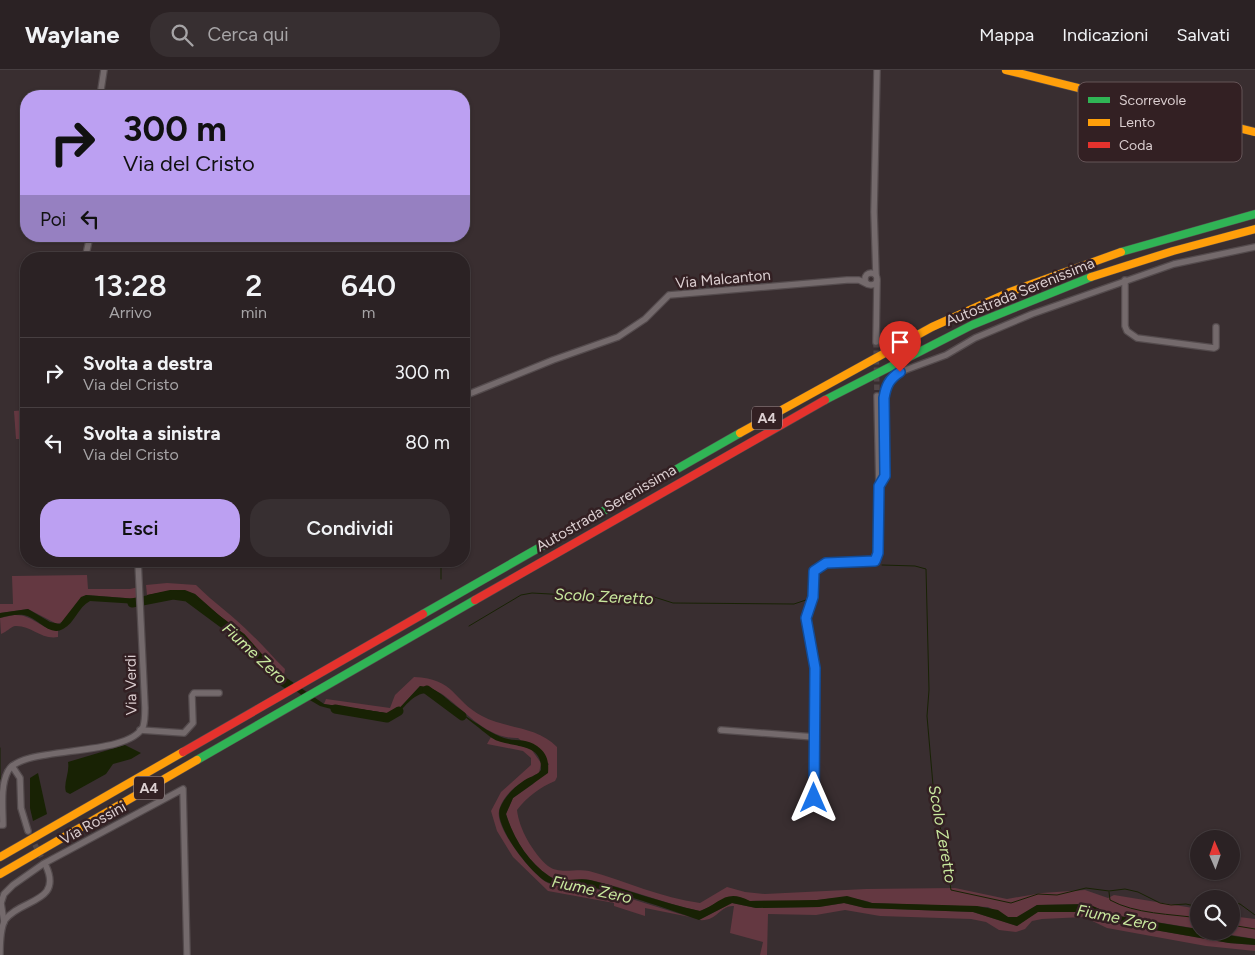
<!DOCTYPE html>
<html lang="it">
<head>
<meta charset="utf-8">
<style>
  :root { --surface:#2b2224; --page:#372f31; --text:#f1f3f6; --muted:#a6a4a6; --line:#473f41; --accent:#bca0f2 }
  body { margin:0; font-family:Figtree,sans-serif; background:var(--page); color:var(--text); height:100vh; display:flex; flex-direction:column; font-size:19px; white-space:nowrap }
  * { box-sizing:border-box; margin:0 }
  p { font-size:16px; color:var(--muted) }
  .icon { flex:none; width:28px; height:28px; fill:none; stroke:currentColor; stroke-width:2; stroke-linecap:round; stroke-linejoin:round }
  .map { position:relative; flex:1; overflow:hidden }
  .side { position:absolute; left:20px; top:182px; width:450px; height:315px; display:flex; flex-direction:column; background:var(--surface); border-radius:20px; box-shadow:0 1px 4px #0004,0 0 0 1px var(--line) }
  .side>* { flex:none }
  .top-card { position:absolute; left:20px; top:20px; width:450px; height:152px; border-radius:20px; box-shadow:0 1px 4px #0004,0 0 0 1px var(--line); background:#bca0f2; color:#111; overflow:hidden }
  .needle { width:32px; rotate:358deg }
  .controls { position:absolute; left:1190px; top:760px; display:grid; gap:10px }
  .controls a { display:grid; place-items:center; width:50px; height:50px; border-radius:50%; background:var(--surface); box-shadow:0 1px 4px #0004,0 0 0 1px var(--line); font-size:25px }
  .pin { position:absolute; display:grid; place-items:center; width:42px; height:42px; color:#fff; margin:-51px -21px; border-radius:50% 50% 50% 0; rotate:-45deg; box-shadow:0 0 5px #0007 }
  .pin .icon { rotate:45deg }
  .me { position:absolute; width:55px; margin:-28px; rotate:0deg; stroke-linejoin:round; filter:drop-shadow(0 0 4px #0008) }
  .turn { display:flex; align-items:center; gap:18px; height:105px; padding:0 20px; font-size:22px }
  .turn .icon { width:65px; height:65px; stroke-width:2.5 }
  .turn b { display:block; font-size:35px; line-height:42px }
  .then { display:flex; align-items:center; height:48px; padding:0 20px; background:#0003; gap:10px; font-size:19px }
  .eta { display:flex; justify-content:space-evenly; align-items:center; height:85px; text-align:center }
  .eta b { font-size:30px; font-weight:600; line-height:35px }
  .cta { display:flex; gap:10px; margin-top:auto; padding:10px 20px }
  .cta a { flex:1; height:58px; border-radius:20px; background:var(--accent); color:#111; font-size:20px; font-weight:600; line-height:58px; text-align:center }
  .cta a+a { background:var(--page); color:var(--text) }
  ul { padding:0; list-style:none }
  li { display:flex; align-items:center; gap:15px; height:70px; padding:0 20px; border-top:1px solid var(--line) }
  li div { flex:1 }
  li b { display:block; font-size:19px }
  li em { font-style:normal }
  header { display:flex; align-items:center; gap:30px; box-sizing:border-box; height:70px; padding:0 25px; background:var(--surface); border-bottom:1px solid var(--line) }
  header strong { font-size:24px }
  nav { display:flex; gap:28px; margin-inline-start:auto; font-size:18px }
  .search { width:350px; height:45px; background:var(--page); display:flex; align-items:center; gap:12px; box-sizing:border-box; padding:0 18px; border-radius:20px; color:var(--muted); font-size:19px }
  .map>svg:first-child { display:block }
  .green { fill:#643841 }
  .water { fill:#182204 }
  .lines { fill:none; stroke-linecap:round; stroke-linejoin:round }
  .stream { stroke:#182204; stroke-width:1 }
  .river { stroke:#182204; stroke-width:9 }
  .street-tunnel { stroke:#514648; stroke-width:5.5; stroke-dasharray:5.5 3; stroke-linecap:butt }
  .street-casing { stroke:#544b4d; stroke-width:8 }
  .fast-casing { stroke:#544b4d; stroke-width:9 }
  .slow-casing { stroke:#544b4d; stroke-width:9 }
  .jam-casing { stroke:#544b4d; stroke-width:9 }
  .street { stroke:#746a6c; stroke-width:5.5 }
  .fast { stroke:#30b455; stroke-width:8 }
  .slow { stroke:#ff9f0a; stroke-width:8 }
  .jam { stroke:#e5322d; stroke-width:8 }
  .route-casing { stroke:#114b97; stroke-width:12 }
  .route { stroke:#1a73e8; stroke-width:9 }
  .labels { text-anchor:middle; stroke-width:5; stroke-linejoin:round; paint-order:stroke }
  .shield { fill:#332023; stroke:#a99a9c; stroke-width:1 }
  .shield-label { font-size:14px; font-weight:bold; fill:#dbced0 }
  .street-label { font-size:15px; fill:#dbced0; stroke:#332023 }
  .water-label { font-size:16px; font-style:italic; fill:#c9e99e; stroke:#332023 }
  .key { fill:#332023; stroke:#655457; stroke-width:1 }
  .key-label { font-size:14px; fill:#dbced0 }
</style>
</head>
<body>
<header>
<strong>Waylane</strong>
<div class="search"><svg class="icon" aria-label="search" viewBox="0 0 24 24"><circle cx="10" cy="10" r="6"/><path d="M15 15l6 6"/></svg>Cerca qui</div>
<nav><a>Mappa</a><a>Indicazioni</a><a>Salvati</a></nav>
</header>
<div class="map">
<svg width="1255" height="885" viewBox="0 0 1255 885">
  <rect width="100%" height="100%" fill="#392e30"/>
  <g class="green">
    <path d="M26 340V369H16L14 341Z"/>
    <path d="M87 505 88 519H130L139 517 138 529 86 525 62 552 57 554 28 539 0 543V534H13L12 506Z"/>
    <path d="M167 513 196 515C214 533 235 547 252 565 264 576 273 588 285 599L284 606 195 524C178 518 163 522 147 525L146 515Z"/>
    <path d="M14 545C32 544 41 559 58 561V567C41 570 31 555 15 556 10 557 7 562 1 564L0 548Z"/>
    <path d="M414 607C456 609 452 630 482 646 506 659 537 656 557 677V707L555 711C540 717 527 727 517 740 519 759 533 783 548 796 560 805 576 798 589 801 626 811 661 828 700 833L727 817 745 822 765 824 866 819 955 818 1007 829 1042 823 1085 820 1108 828 1114 825 1199 839V859L1113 845 1088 834 1037 835 1017 847H1008L988 837 872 833C852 826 837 828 817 830 795 832 772 830 749 831 729 820 718 835 700 841 662 833 627 818 590 810 577 807 560 814 549 806 528 792 513 767 506 744L513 728 533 714 549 694 518 668C486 669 466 641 442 624 436 620 427 619 420 616L394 644 324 634 326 629 390 638 395 625Z"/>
    <path d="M491 667 531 679 541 693 539 703C524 710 503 722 499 741 495 758 531 803 546 812 558 819 574 814 587 817 622 825 656 837 690 847L645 838V846L614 836V833L548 821 513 787 497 761 491 741 501 722 531 695V688L523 681 487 674Z"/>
    <path d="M732 833 756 838 819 837 844 833 865 838 973 842 1017 856 1037 842H1091L1109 851 1126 855 1229 873 1255 875V881L1206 876 1107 858 1084 847 1042 849 1032 851 1025 859 1016 862 999 860 986 852 971 849 880 846 845 840 816 845 768 844 767 885H760L763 872 730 863 734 836C720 835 717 852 699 850Z"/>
    <path d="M1231 846 1255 849V869L1209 861H1231Z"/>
  </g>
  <g class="water">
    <path d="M170 520H185L195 524 254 576 275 600 324 634 394 644 420 616C442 617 453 638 470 649 481 656 492 664 504 668 516 672 526 668 537 676 547 683 549 691 548 703L513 728 506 744C513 767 528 792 549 806 560 814 577 807 590 810 627 819 662 833 700 841 720 834 725 818 750 831L817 830 847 826 872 833 977 836 998 840 1008 847H1017L1037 835 1088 834 1113 845 1191 858 1199 859V861L1255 869V875L1229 873 1126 855 1109 851 1091 842H1038L1017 856 973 842 865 838 844 833 819 837 756 838 732 833 699 850C665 838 620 822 585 816 572 814 559 818 547 812 531 804 493 755 500 738 504 728 513 718 522 712 528 707 537 706 541 700 543 670 508 679 492 668 481 660 437 623 427 623 413 623 403 639 394 648L335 640 320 636 303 626 278 608 240 567 210 544 192 527 177 523 147 531V525Z"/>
    <path d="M86 525 138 529V534L90 531C78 537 75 553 63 559 49 567 37 547 24 545 16 544 7 546 0 548V543L28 539 50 552 60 554 81 527Z"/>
    <path d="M125 675 141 683 131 689 113 694 106 704 70 724 66 722C63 713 70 702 68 692Z"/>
    <path d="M38 703 47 744 33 751 30 738V708Z"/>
  </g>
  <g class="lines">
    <g class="stream">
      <path d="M441 491V509"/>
      <path d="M882 495 915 496 926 499 929 620 927 646 933 715 951 820 1011 833 1038 824 1057 825 1086 818 1109 821 1125 819 1138 822 1160 833 1171 835 1186 834 1199 837"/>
      <path d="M469 556 521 525 532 523 605 527 651 526 673 533 794 534 806 530"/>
      <path d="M0 678V709"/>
      <path d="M1109 822 1110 830C1135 844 1171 844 1199 848"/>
      <path d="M1231 832 1240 834 1255 845"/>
      <path d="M1231 855 1255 859"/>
    </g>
    <g class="river">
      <path d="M132 533 173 525 187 527 241 567 276 607 291 617"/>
      <path d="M427 620 462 646"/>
      <path d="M335 639 387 648 399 641"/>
    </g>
    <g class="street-tunnel">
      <path d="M876 272 877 326"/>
      <path d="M31 767 46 796"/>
    </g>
    <defs>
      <g id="street">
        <path d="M100 26 104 0"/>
        <path d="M85 189 90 166"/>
        <circle cx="871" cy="209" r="6"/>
        <path d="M876 205 874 142 877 0"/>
        <path d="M1125 210V256L1127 261 1137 268 1214 278 1216 277V257"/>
        <path d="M876 272 877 211"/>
        <path d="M464 326 553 290 618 267 645 249 669 225 847 210H859L867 214"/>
        <path d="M879 416 885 406 884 328 886 316 900 302 946 285 975 268 1032 244 1174 194 1255 177"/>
        <path d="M140 660 184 663 193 653 192 626 194 623H219"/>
        <path d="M721 660 814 667"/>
        <path d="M12 696 20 708 21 738 28 761"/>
        <path d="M823 739 818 736 814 728 815 598 806 548 813 527 814 501C829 486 855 493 875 491L878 483 879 416 877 326"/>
        <path d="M0 755H3C3 739 0 716 8 701 21 675 127 688 143 657 145 651 145 644 145 638L138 491"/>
        <path d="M4 852 1 833 4 824 13 815 43 794 183 719 187 885"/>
        <path d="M0 884C0 873 0 859 5 850 20 829 63 833 46 796"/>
      </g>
      <g id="fast">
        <path d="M1121 182 1255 144"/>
        <path d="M825 330 972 255 1091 207"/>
        <path d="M423 544 740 363"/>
        <path d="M197 690 475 530"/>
      </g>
      <g id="slow">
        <path d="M1006 0 1255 62"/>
        <path d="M1091 207 1173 181 1255 159"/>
        <path d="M740 363 932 257 1010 222 1121 182"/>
        <path d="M0 787 183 682"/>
        <path d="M0 804 197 690"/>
      </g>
      <g id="jam">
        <path d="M475 530 825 330"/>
        <path d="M183 682 423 544"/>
      </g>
    </defs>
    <use href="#street" class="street-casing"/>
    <use href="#fast" class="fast-casing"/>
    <use href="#slow" class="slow-casing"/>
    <use href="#jam" class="jam-casing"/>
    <use href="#street" class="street"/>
    <use href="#fast" class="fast"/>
    <use href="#slow" class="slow"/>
    <use href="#jam" class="jam"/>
  </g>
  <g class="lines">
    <defs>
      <path id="route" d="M814 728 815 598 806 548 813 527 814 501 826 493 875 491 878 483 879 416 885 406 884 328C886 316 889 309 900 302"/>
    </defs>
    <use href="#route" class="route-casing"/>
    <use href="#route" class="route"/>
  </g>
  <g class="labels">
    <g class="shield">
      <rect x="752" y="336.5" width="30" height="23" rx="4"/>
      <rect x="134" y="706.5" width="30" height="23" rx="4"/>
    </g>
    <g class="shield-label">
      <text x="767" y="353">A4</text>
      <text x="149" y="723">A4</text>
    </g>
    <g class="street-label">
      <text transform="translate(723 209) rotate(-5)" y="5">Via Malcanton</text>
      <text transform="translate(1020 222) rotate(-22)" y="5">Autostrada Serenissima</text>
      <text transform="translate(606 438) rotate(-30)" y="5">Autostrada Serenissima</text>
      <text transform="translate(131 615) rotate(-91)" y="5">Via Verdi</text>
      <text transform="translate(93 753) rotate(-29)" y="5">Via Rossini</text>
    </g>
    <g class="water-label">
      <text transform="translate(604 526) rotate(3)" y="6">Scolo Zeretto</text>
      <text transform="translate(255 583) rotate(43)" y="6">Fiume Zero</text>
      <text transform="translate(943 764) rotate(80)" y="6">Scolo Zeretto</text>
      <text transform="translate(592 819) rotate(12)" y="6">Fiume Zero</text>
      <text transform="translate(1117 847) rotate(11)" y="6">Fiume Zero</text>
    </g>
  </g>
  <rect x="1078" y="12" width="164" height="80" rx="8" class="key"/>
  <rect x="1088" y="27" width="22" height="6" fill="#30b455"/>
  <rect x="1088" y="49" width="22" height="7" fill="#ff9f0a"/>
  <rect x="1088" y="72" width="22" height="6" fill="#e5322d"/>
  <g class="key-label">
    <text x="1119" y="35">Scorrevole</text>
    <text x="1119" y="57">Lento</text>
    <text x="1119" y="80">Coda</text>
  </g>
</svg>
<div class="controls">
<a><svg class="needle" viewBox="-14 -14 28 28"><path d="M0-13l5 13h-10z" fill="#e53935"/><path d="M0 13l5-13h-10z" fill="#a6a4a6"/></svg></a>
<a><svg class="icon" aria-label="search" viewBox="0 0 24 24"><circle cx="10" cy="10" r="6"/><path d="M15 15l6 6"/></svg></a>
</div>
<div class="pin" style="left:900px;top:302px;background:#d93025"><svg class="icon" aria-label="arrive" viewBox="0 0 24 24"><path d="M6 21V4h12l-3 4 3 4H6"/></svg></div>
<svg class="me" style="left:814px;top:728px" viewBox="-20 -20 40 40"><path d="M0-17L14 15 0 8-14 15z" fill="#1a73e8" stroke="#fff" stroke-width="4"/></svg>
<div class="top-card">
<div class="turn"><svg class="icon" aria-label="right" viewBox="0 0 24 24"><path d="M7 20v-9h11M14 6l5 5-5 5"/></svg><div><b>300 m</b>Via del Cristo</div></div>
<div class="then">Poi<svg class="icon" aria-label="left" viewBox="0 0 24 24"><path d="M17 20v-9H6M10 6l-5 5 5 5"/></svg></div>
</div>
<section class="side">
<div class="eta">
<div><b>13:28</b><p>Arrivo</p></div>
<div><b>2</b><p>min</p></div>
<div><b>640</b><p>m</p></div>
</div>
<ul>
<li><svg class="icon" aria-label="right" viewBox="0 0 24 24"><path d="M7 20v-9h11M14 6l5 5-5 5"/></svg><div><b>Svolta a destra</b><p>Via del Cristo</p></div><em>300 m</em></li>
<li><svg class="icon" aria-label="left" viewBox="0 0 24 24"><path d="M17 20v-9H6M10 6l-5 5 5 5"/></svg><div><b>Svolta a sinistra</b><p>Via del Cristo</p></div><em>80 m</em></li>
</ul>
<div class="cta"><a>Esci</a><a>Condividi</a></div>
</section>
</div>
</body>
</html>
